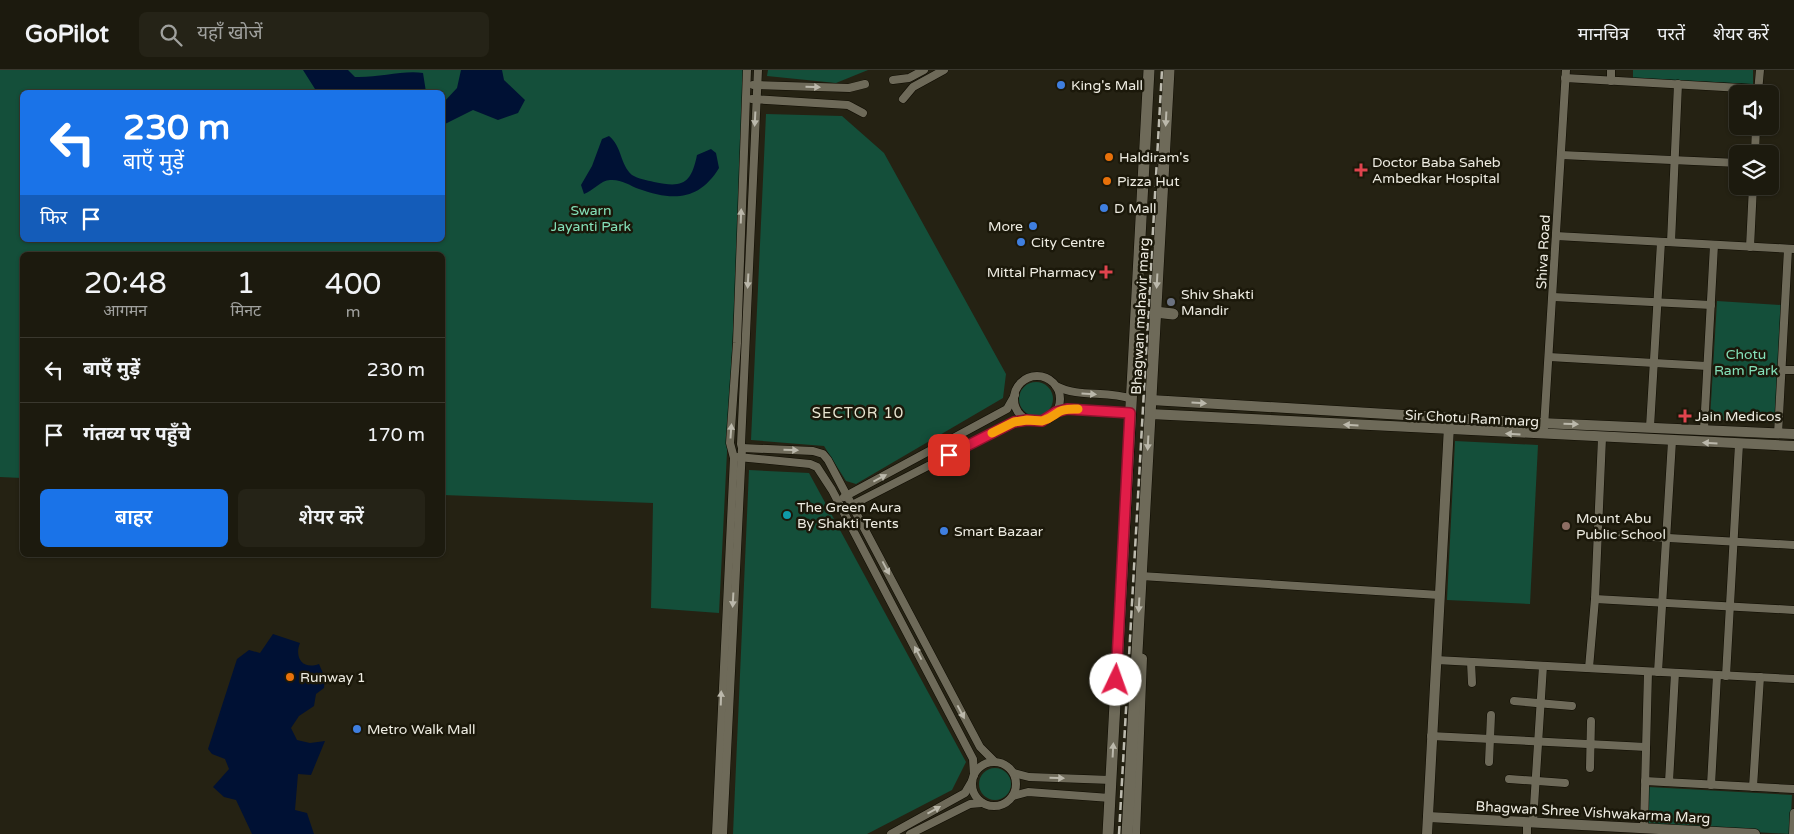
<!DOCTYPE html>
<html lang="hi">
<head>
<meta charset="utf-8">
<style>
  :root { --surface:#1c1a0e; --page:#252317; --text:#f1f3f6; --muted:#a0a19e; --line:#3a382e; --accent:#1a73e8 }
  body { margin:0; font-family:"Varela Round","Noto Sans Devanagari",sans-serif; background:var(--page); color:var(--text); height:100vh; display:flex; flex-direction:column; font-size:19px; white-space:nowrap }
  * { box-sizing:border-box; margin:0 }
  p { font-size:16px; color:var(--muted) }
  .icon { flex:none; width:28px; height:28px; fill:none; stroke:currentColor; stroke-width:2; stroke-linecap:round; stroke-linejoin:round }
  .map { position:relative; flex:1; overflow:hidden }
  .panel { position:absolute; left:20px; top:182px; width:425px; height:305px; display:flex; flex-direction:column; background:var(--surface); border-radius:8px; box-shadow:0 1px 4px #0004,0 0 0 1px var(--line) }
  .panel>* { flex:none }
  .top-card { position:absolute; left:20px; top:20px; width:425px; height:152px; border-radius:8px; box-shadow:0 1px 4px #0004,0 0 0 1px var(--line); background:#1a73e8; color:#fff; overflow:hidden }
  .buttons { position:absolute; left:1729px; top:15px; display:grid; gap:10px }
  .buttons a { display:grid; place-items:center; width:50px; height:50px; border-radius:8px; background:var(--surface); box-shadow:0 1px 4px #0004,0 0 0 1px var(--line); font-size:25px }
  .pin { position:absolute; display:grid; place-items:center; width:42px; height:42px; color:#fff; margin:-21px; border-radius:10px; box-shadow:0 2px 8px #0006 }
  .me { position:absolute; width:55px; margin:-28px; rotate:3deg; stroke-linejoin:round; filter:drop-shadow(0 0 4px #0008) }
  .turn { display:flex; align-items:center; gap:18px; height:105px; padding:0 20px; font-size:22px }
  .turn .icon { width:65px; height:65px; stroke-width:2.5 }
  .turn b { display:block; font-size:35px; line-height:42px }
  .then { display:flex; align-items:center; height:48px; padding:0 20px; background:#0003; gap:10px; font-size:19px }
  .eta { display:flex; justify-content:space-evenly; align-items:center; height:85px; text-align:center }
  .eta b { font-size:30px; font-weight:600; line-height:35px }
  .action { display:flex; gap:10px; margin-top:auto; padding:10px 20px }
  .action a { flex:1; height:58px; border-radius:8px; background:var(--accent); color:#fff; font-size:20px; font-weight:600; line-height:58px; text-align:center }
  .action a+a { background:var(--page); color:var(--text) }
  ul { padding:0; list-style:none }
  li { display:flex; align-items:center; gap:15px; height:65px; padding:0 20px; border-top:1px solid var(--line) }
  li div { flex:1 }
  li b { display:block; font-size:19px }
  li em { font-style:normal }
  header { display:flex; align-items:center; gap:30px; box-sizing:border-box; height:70px; padding:0 25px; background:var(--surface); border-bottom:1px solid var(--line) }
  header strong { font-size:24px }
  nav { display:flex; gap:28px; margin-inline-start:auto; font-size:18px }
  .search { width:350px; height:45px; background:var(--page); display:flex; align-items:center; gap:12px; box-sizing:border-box; padding:0 18px; border-radius:8px; color:var(--muted); font-size:19px }
  .map>svg:first-child { display:block }
  .green { fill:#144f3a; fill-rule:evenodd }
  .water { fill:#001134 }
  .lines { fill:none; stroke-linecap:round; stroke-linejoin:round }
  .minor-casing { stroke:#0e0b01; stroke-width:9 }
  .tertiary-casing { stroke:#0e0b01; stroke-width:11 }
  .secondary-casing { stroke:#0e0b01; stroke-width:12 }
  .minor { stroke:#6e6a59; stroke-width:8 }
  .tertiary { stroke:#6e6a59; stroke-width:10 }
  .secondary { stroke:#6e6a59; stroke-width:11 }
  .rail { stroke:#bdbbaf; stroke-width:2.5; stroke-dasharray:8 4; stroke-linecap:butt }
  .oneway { fill:#bbb8ab }
  .route-casing { stroke:#92132f; stroke-width:12 }
  .route { stroke:#e11d48; stroke-width:9 }
  .slow { stroke:#f59e0b; stroke-width:9 }
  .shop-dot { fill:#3f7fe0; stroke:#1b180a; stroke-width:2 }
  .food-dot { fill:#e8710a; stroke:#1b180a; stroke-width:2 }
  .health-dot { fill:#e0444e; stroke:#1b180a; stroke-width:2 }
  .worship-dot { fill:#6b7280; stroke:#1b180a; stroke-width:2 }
  .culture-dot { fill:#0f9aa8; stroke:#1b180a; stroke-width:2 }
  .education-dot { fill:#8d6e63; stroke:#1b180a; stroke-width:2 }
  .labels { text-anchor:middle; stroke-width:5; stroke-linejoin:round; paint-order:stroke }
  .poi-label { font-size:14px; fill:#eeece2; stroke:#1b180a; text-anchor:start }
  .park-label { font-size:14px; fill:#84e0b8; stroke:#1b180a }
  .street-label { font-size:14px; fill:#eeece2; stroke:#1b180a }
  .neighbourhood-label { font-size:15px; letter-spacing:1px; fill:#e7e4d0; stroke:#1b180a }
</style>
</head>
<body>
<header>
<strong>GoPilot</strong>
<div class="search"><svg class="icon" aria-label="search" viewBox="0 0 24 24"><circle cx="10" cy="10" r="6"/><path d="M15 15l6 6"/></svg>यहाँ खोजें</div>
<nav><a>मानचित्र</a><a>परतें</a><a>शेयर करें</a></nav>
</header>
<div class="map">
<svg width="1794" height="764" viewBox="0 0 1794 764">
  <rect width="100%" height="100%" fill="#252213"/>
  <g class="green">
    <path d="M0 0H746L719 543 651 538 653 433 443 425 442 185H22V408L0 407ZM22 22H442V170H22Z"/>
    <path d="M768 0H868L836 13 767 6Z"/>
    <path d="M1633 0H1753V14L1633 8Z"/>
    <path d="M766 44 842 46 884 83 1006 304 1003 328 856 414 846 411 824 376 751 370Z"/>
    <path d="M1717 231 1782 235 1776 353 1710 349Z"/>
    <circle cx="1036" cy="329" r="17"/>
    <path d="M1455 371 1538 375 1530 534 1447 530Z"/>
    <path d="M749 400 809 403 966 692 952 720 867 764H733Z"/>
    <circle cx="995" cy="714" r="16"/>
    <path d="M1649 717 1792 725 1790 764 1647 756Z"/>
  </g>
  <g class="water">
    <path d="M303 0H348L355 7C378 8 403 0 423 3L426 22H326L315 19Z"/>
    <path d="M461 0H502L504 10 525 30 518 43 498 50 473 40 443 55V33L457 18Z"/>
    <path d="M609 66C622 76 620 95 632 105 638 109 647 110 654 112 683 118 691 114 697 85L711 79 716 83 719 98C699 131 672 131 639 119 629 115 621 109 610 110 601 110 593 121 584 124L581 115 592 96 602 69Z"/>
    <path d="M273 564 300 573C294 588 303 600 319 594L325 608 324 618 316 624 314 636 299 646 291 658 297 670 310 673 325 671 311 705 298 704 295 740 307 743 314 764H252L236 730 224 727 213 717 229 699 225 689 212 684 208 679 237 589 249 580 260 583Z"/>
  </g>
  <g class="lines">
    <defs>
      <g id="minor">
        <path d="M1565 8 1759 19"/>
        <path d="M893 10 909 8 924 0"/>
        <path d="M1611 11V0"/>
        <path d="M753 15 849 18 865 14"/>
        <path d="M1758 22 1760 0"/>
        <path d="M752 29 848 35 863 43"/>
        <path d="M903 29 913 17 944 0"/>
        <path d="M1755 84 1756 56"/>
        <path d="M1561 85 1738 93"/>
        <path d="M1556 166 1794 179"/>
        <path d="M1671 172 1678 14"/>
        <path d="M1750 177 1753 116"/>
        <path d="M1553 227 1711 235"/>
        <path d="M1549 287 1707 296"/>
        <path d="M1782 300H1794"/>
        <circle cx="1037" cy="329" r="23"/>
        <path d="M1056 316C1079 328 1107 320 1132 329"/>
        <path d="M1056 341 1067 339 1130 343"/>
        <path d="M1650 357 1661 172"/>
        <path d="M1544 358 1566 0"/>
        <path d="M1704 359 1714 175"/>
        <path d="M1778 364 1788 179"/>
        <path d="M742 378 813 381 823 384 828 390 980 677 994 691"/>
        <path d="M738 387 810 394 817 397 832 420 973 689 974 705"/>
        <path d="M844 427 1007 339 1015 325"/>
        <path d="M850 436 1014 352 1027 349"/>
        <path d="M1597 464 1794 475"/>
        <path d="M1141 506 1439 525"/>
        <path d="M1595 529 1794 540"/>
        <path d="M1436 590 1794 609"/>
        <path d="M1471 592 1472 613"/>
        <path d="M1589 598 1595 529 1602 368"/>
        <path d="M1658 602 1672 371"/>
        <path d="M1726 606 1739 374"/>
        <path d="M1514 631 1572 636"/>
        <path d="M1431 666 1646 677"/>
        <circle cx="994" cy="714" r="22"/>
        <path d="M1489 692 1491 645"/>
        <path d="M1590 698 1591 651"/>
        <path d="M1014 703 1029 707 1111 710"/>
        <path d="M1509 709 1565 713"/>
        <path d="M1645 711 1794 719"/>
        <path d="M1669 712 1675 603"/>
        <path d="M1711 715 1717 605"/>
        <path d="M1753 717 1760 607"/>
        <path d="M1013 726 1028 722 1110 728"/>
        <path d="M1533 752 1543 596"/>
        <path d="M1644 758 1648 602"/>
        <path d="M716 764 734 388 730 373 737 273 747 0"/>
        <path d="M723 764 742 378 741 374 758 0"/>
        <path d="M891 764 965 723 972 711"/>
        <path d="M910 764 970 734 982 733"/>
        <path d="M1136 764 1143 588 1137 586"/>
        <path d="M1527 764V752"/>
        <path d="M1793 764 1794 743"/>
      </g>
      <g id="tertiary">
        <path d="M1151 330 1521 352 1794 364"/>
        <path d="M1150 344 1794 376"/>
        <path d="M1428 747 1755 764"/>
        <path d="M1427 764 1449 356"/>
      </g>
      <g id="secondary">
        <path d="M1155 242 1173 244"/>
        <path d="M1108 764 1149 0"/>
        <path d="M1127 764 1169 0"/>
      </g>
    </defs>
    <use href="#minor" class="minor-casing"/>
    <use href="#tertiary" class="tertiary-casing"/>
    <use href="#secondary" class="secondary-casing"/>
    <use href="#minor" class="minor"/>
    <use href="#tertiary" class="tertiary"/>
    <use href="#secondary" class="secondary"/>
    <path class="rail" d="M1119 764 1162 0"/>
  </g>
  <defs><path id="oneway-solid" d="M-6-.8H1V-3.2L6.5 0L1 3.2V.8H-6Z" transform="scale(1.25)"/></defs>
  <g class="oneway">
    <use href="#oneway-solid" transform="translate(813 17) rotate(2)"/>
    <use href="#oneway-solid" transform="translate(755 49) rotate(93)"/>
    <use href="#oneway-solid" transform="translate(1166 49) rotate(93)"/>
    <use href="#oneway-solid" transform="translate(741 146) rotate(-88)"/>
    <use href="#oneway-solid" transform="translate(748 211) rotate(93)"/>
    <use href="#oneway-solid" transform="translate(1157 211) rotate(93)"/>
    <use href="#oneway-solid" transform="translate(1089 324) rotate(4)"/>
    <use href="#oneway-solid" transform="translate(1199 333) rotate(3)"/>
    <use href="#oneway-solid" transform="translate(1571 354) rotate(2)"/>
    <use href="#oneway-solid" transform="translate(1351 355) rotate(-177)"/>
    <use href="#oneway-solid" transform="translate(731 361) rotate(-86)"/>
    <use href="#oneway-solid" transform="translate(1513 364) rotate(-177)"/>
    <use href="#oneway-solid" transform="translate(1148 373) rotate(93)"/>
    <use href="#oneway-solid" transform="translate(1710 373) rotate(-177)"/>
    <use href="#oneway-solid" transform="translate(791 380) rotate(2)"/>
    <use href="#oneway-solid" transform="translate(880 408) rotate(-28)"/>
    <use href="#oneway-solid" transform="translate(886 498) rotate(62)"/>
    <use href="#oneway-solid" transform="translate(733 530) rotate(93)"/>
    <use href="#oneway-solid" transform="translate(1139 535) rotate(93)"/>
    <use href="#oneway-solid" transform="translate(918 583) rotate(-118)"/>
    <use href="#oneway-solid" transform="translate(721 628) rotate(-88)"/>
    <use href="#oneway-solid" transform="translate(961 642) rotate(62)"/>
    <use href="#oneway-solid" transform="translate(1113 680) rotate(-87)"/>
    <use href="#oneway-solid" transform="translate(1057 708) rotate(2)"/>
    <use href="#oneway-solid" transform="translate(934 740) rotate(-29)"/>
  </g>
  <g class="lines">
    <defs>
      <path id="route" d="M949 385 1014 352 1027 350 1042 351 1056 342 1067 339 1130 343 1116 610"/>
    </defs>
    <use href="#route" class="route-casing"/>
    <use href="#route" class="route"/>
    <path class="slow" d="M992 363 1014 352 1027 350 1042 351C1059 346 1054 338 1078 339"/>
  </g>
  <g class="shop-dot">
    <circle cx="1061" cy="15" r="5"/>
    <circle cx="1104" cy="138" r="5"/>
    <circle cx="1033" cy="156" r="5"/>
    <circle cx="1021" cy="172" r="5"/>
    <circle cx="944" cy="461" r="5"/>
    <circle cx="357" cy="659" r="5"/>
  </g>
  <g class="food-dot">
    <circle cx="1109" cy="87" r="5"/>
    <circle cx="1107" cy="111" r="5"/>
    <circle cx="290" cy="607" r="5"/>
  </g>
  <g class="health-dot">
    <path d="M1358.5 92.5h5v5h5v5h-5v5h-5v-5h-5v-5h5z"/>
    <path d="M1103.5 194.5h5v5h5v5h-5v5h-5v-5h-5v-5h5z"/>
    <path d="M1682.5 338.5h5v5h5v5h-5v5h-5v-5h-5v-5h5z"/>
  </g>
  <circle class="worship-dot" cx="1171" cy="232" r="5"/>
  <circle class="culture-dot" cx="787" cy="445" r="5"/>
  <circle class="education-dot" cx="1566" cy="456" r="5"/>
  <g class="labels">
    <g class="poi-label">
      <text x="1071" y="20">King's Mall</text>
      <text x="1119" y="92">Haldiram's</text>
      <text x="1372" y="97">Doctor Baba Saheb<tspan x="1372" dy="16">Ambedkar Hospital</tspan></text>
      <text x="1117" y="116">Pizza Hut</text>
      <text x="1114" y="143">D Mall</text>
      <text x="1023" y="161" text-anchor="end">More</text>
      <text x="1031" y="177">City Centre</text>
      <text x="1096" y="207" text-anchor="end">Mittal Pharmacy</text>
      <text x="1181" y="229">Shiv Shakti<tspan x="1181" dy="16">Mandir</tspan></text>
      <text x="1695" y="351">Jain Medicos</text>
      <text x="797" y="442">The Green Aura<tspan x="797" dy="16">By Shakti Tents</tspan></text>
      <text x="1576" y="453">Mount Abu<tspan x="1576" dy="16">Public School</tspan></text>
      <text x="954" y="466">Smart Bazaar</text>
      <text x="300" y="612">Runway 1</text>
      <text x="367" y="664">Metro Walk Mall</text>
    </g>
    <g class="park-label">
      <text x="591" y="145">Swarn<tspan x="591" dy="16">Jayanti Park</tspan></text>
      <text x="1746" y="289">Chotu<tspan x="1746" dy="16">Ram Park</tspan></text>
    </g>
    <g class="street-label">
      <text transform="translate(1543 182) rotate(-87)" y="5">Shiva Road</text>
      <text transform="translate(1140 246) rotate(-87)" y="5">Bhagwan mahavir marg</text>
      <text transform="translate(1472 348) rotate(3)" y="5">Sir Chotu Ram marg</text>
      <text transform="translate(1593 742) rotate(3)" y="5">Bhagwan Shree Vishwakarma Marg</text>
    </g>
    <g class="neighbourhood-label">
      <text x="858" y="348">SECTOR 10</text>
    </g>
  </g>
</svg>
<div class="buttons">
<a><svg class="icon" aria-label="sound" viewBox="0 0 24 24"><path d="M4 9h4l5-4v14l-5-4H4zM17 9q2 3 0 6"/></svg></a>
<a><svg class="icon" aria-label="layers" viewBox="0 0 24 24"><path d="M12 4l9 5-9 5-9-5zM3 14l9 5 9-5"/></svg></a>
</div>
<div class="pin" style="left:949px;top:385px;background:#d93025"><svg class="icon" aria-label="arrive" viewBox="0 0 24 24"><path d="M6 21V4h12l-3 4 3 4H6"/></svg></div>
<svg class="me" style="left:1116px;top:610px" viewBox="-20 -20 40 40"><circle r="19" fill="#fff"/><path d="M0-13L10 11 0 6-10 11z" fill="#e11d48"/></svg>
<div class="top-card">
<div class="turn"><svg class="icon" aria-label="left" viewBox="0 0 24 24"><path d="M17 20v-9H6M10 6l-5 5 5 5"/></svg><div><b>230 m</b>बाएँ मुड़ें</div></div>
<div class="then">फिर<svg class="icon" aria-label="arrive" viewBox="0 0 24 24"><path d="M6 21V4h12l-3 4 3 4H6"/></svg></div>
</div>
<section class="panel">
<div class="eta">
<div><b>20:48</b><p>आगमन</p></div>
<div><b>1</b><p>मिनट</p></div>
<div><b>400</b><p>m</p></div>
</div>
<ul>
<li><svg class="icon" aria-label="left" viewBox="0 0 24 24"><path d="M17 20v-9H6M10 6l-5 5 5 5"/></svg><div><b>बाएँ मुड़ें</b></div><em>230 m</em></li>
<li><svg class="icon" aria-label="arrive" viewBox="0 0 24 24"><path d="M6 21V4h12l-3 4 3 4H6"/></svg><div><b>गंतव्य पर पहुँचे</b></div><em>170 m</em></li>
</ul>
<div class="action"><a>बाहर</a><a>शेयर करें</a></div>
</section>
</div>
</body>
</html>
